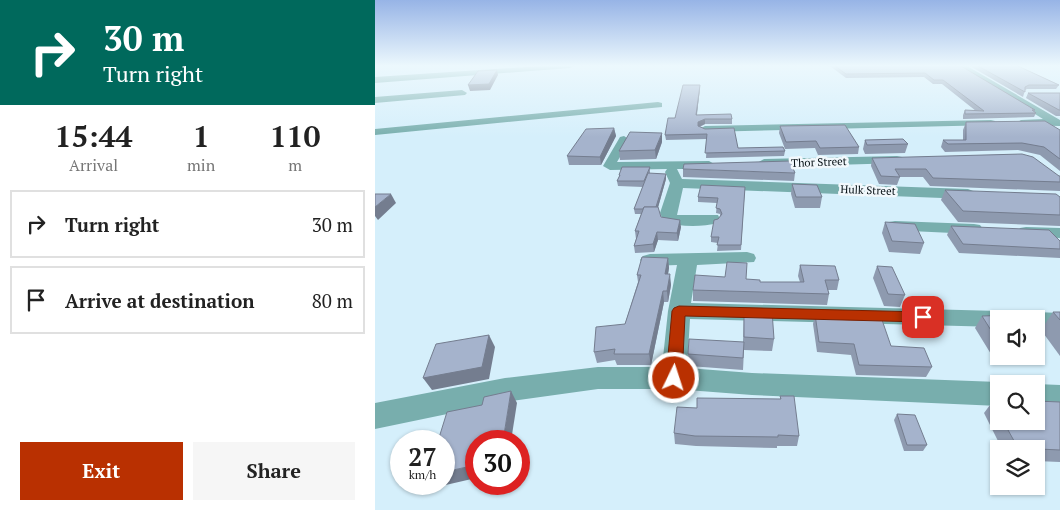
<!DOCTYPE html>
<html lang="en">
<head>
<meta charset="utf-8">
<style>
  :root { --surface:#fff; --page:#f6f6f6; --text:#222; --muted:#767676; --line:#e0e0e0; --accent:#b93001 }
  body { margin:0; font-family:"PT Serif",serif; background:var(--page); color:var(--text); height:100vh; display:flex; flex-direction:column; font-size:19px; white-space:nowrap }
  * { box-sizing:border-box; margin:0 }
  p { font-size:16px; color:var(--muted) }
  .icon { flex:none; width:28px; height:28px; fill:none; stroke:currentColor; stroke-width:2; stroke-linecap:round; stroke-linejoin:round }
  .map { position:relative; flex:1; overflow:hidden }
  .drawer { display:flex; flex-direction:column; background:var(--surface); width:375px }
  .drawer>* { flex:none }
  .top-card { background:#00695c; color:#fff; overflow:hidden }
  .fabs { position:absolute; left:615px; top:310px; display:grid; gap:10px }
  .fabs a { display:grid; place-items:center; width:55px; height:55px; border-radius:0px; background:var(--surface); box-shadow:0 1px 4px #0004; font-size:25px }
  .speed { position:absolute; left:15px; top:430px; display:flex; gap:10px; font-size:25px; font-weight:700; text-align:center }
  .speed>* { display:grid; place-content:center; width:65px; height:65px; border-radius:50%; background:var(--surface); box-shadow:0 1px 4px #0004; line-height:1 }
  .speed small { font-size:12px; font-weight:400 }
  .speed .limit { border:8px solid #d22; background:#fff; color:#111 }
  .pin { position:absolute; display:grid; place-items:center; width:42px; height:42px; color:#fff; margin:-21px; border-radius:10px; box-shadow:0 2px 8px #0006 }
  .me { position:absolute; width:55px; margin:-28px; rotate:4deg; stroke-linejoin:round; filter:drop-shadow(0 0 4px #0008) }
  .turn { display:flex; align-items:center; gap:18px; height:105px; padding:0 20px; font-size:22px }
  .turn .icon { width:65px; height:65px; stroke-width:2.5 }
  .turn b { display:block; font-size:35px; line-height:42px }
  .eta { display:flex; justify-content:space-evenly; align-items:center; height:85px; text-align:center }
  .eta b { font-size:30px; font-weight:800; line-height:35px }
  .button { display:flex; gap:10px; margin-top:auto; padding:10px 20px }
  .button a { flex:1; height:58px; border-radius:0px; background:var(--accent); color:#fff; font-size:20px; font-weight:800; line-height:58px; text-align:center }
  .button a+a { background:var(--page); color:var(--text) }
  ul { padding:0; list-style:none }
  li { display:flex; align-items:center; gap:15px; height:68px; margin:0 10px 8px; padding:0 10px; border:2px solid var(--line); border-radius:0px }
  li div { flex:1 }
  li b { display:block; font-size:19px }
  li em { font-style:normal }
  main { display:flex; flex:1; min-height:0 }
  .map>svg:first-child { display:block }
  .lines { fill:none; stroke-linecap:round; stroke-linejoin:round }
  .minor { fill:#78aead; fill-rule:evenodd }
  .wall { fill:#8e9aaf }
  .shaded-wall { fill:#747d8f }
  .building { fill:#a5b3cc; stroke:#747d8f }
  .route { fill:#b93001; stroke:#781f01 }
  .labels { text-anchor:middle; stroke-width:5; stroke-linejoin:round; paint-order:stroke }
  .far-street-label { font-size:11px; fill:#050f14; stroke:#f2f8fc }
</style>
</head>
<body>
<main>
<section class="drawer">
<div class="top-card">
<div class="turn"><svg class="icon" aria-label="right" viewBox="0 0 24 24"><path d="M7 20v-9h11M14 6l5 5-5 5"/></svg><div><b>30 m</b>Turn right</div></div>
</div>
<div class="eta">
<div><b>15:44</b><p>Arrival</p></div>
<div><b>1</b><p>min</p></div>
<div><b>110</b><p>m</p></div>
</div>
<ul>
<li><svg class="icon" aria-label="right" viewBox="0 0 24 24"><path d="M7 20v-9h11M14 6l5 5-5 5"/></svg><div><b>Turn right</b></div><em>30 m</em></li>
<li><svg class="icon" aria-label="arrive" viewBox="0 0 24 24"><path d="M6 21V4h12l-3 4 3 4H6"/></svg><div><b>Arrive at destination</b></div><em>80 m</em></li>
</ul>
<div class="button"><a>Exit</a><a>Share</a></div>
</section>
<div class="map">
<svg width="685" height="510" viewBox="0 0 685 510">
  <rect width="100%" height="100%" fill="#d5effb"/>
  <g class="lines">
    <g class="minor">
      <path d="M166 66H199L195 68 0 83V77Z"/>
      <path d="M583 66H592L685 120V126L642 125 641 123 646 120 668 119Z"/>
      <path d="M87 90 92 93 90 95 0 103V97Z"/>
      <path d="M283 102 287 103V107L0 135V129Z"/>
      <path d="M616 120 620 121 621 123 620 125 330 132 324 129 330 126Z"/>
      <path d="M249 136 255 140 242 162 334 161 341 165 334 169H302L307 179 593 189 598 191 601 194 598 197 593 199 308 188 302 215H343L345 219 343 223C327 227 305 227 289 222L285 213 295 183 290 172 292 169 235 170 228 166 245 137Z"/>
      <path d="M522 156 527 157 529 160 527 163 389 167 382 163 389 159Z"/>
      <path d="M520 221 599 224 605 225 608 229 605 233 599 234 514 230 511 226 514 222Z"/>
      <path d="M651 227 685 228V238L645 236 642 232 645 228Z"/>
      <path d="M372 252 379 254 381 258 379 262 322 265 316 303 624 311 632 313 635 319H624V327L315 319 312 368 377 373 624 382 629 384H624V406L377 395 299 389H223L130 402 0 429V403L130 378 223 367H287L293 311 302 265 275 266 268 264 265 260 268 256 275 254Z"/>
      <path d="M661 312 685 313V329L661 328V319H650L653 314Z"/>
      <path d="M661 384 685 385V409L661 408Z"/>
    </g>
  </g>
  <g class="wall">
    <path d="M455 66H586L660 110 659 112 661 113 659 117 588 119V115L590 110 601 111 567 84H558L549 77 471 78Z"/>
    <path d="M595 66H643L684 85 681 89H652L650 90 648 97Z"/>
    <path d="M325 85 322 115 357 119V124H330L325 127 363 148 410 151 409 156 331 158 332 139 291 140 290 135 300 118Z"/>
    <path d="M653 93H685V116H681L651 98Z"/>
    <path d="M591 122 685 130V171L665 155 643 150 570 152 566 147 568 140H588V130Z"/>
    <path d="M405 126 484 147 483 154 443 155 440 148 410 149 404 133Z"/>
    <path d="M239 128 241 136 226 165H194L192 156Z"/>
    <path d="M490 140 533 144 530 153 490 154 488 149Z"/>
    <path d="M287 142 281 159 245 160 244 151Z"/>
    <path d="M497 158 685 176V191L555 186 548 177H525L522 185 504 184 496 166Z"/>
    <path d="M275 167V174H291V179L283 208 286 217 306 227 303 241 283 240 279 252 260 253 259 246 261 239 260 231 266 214H260L259 209 268 187 243 186 242 181 244 177V175Z"/>
    <path d="M308 169 420 173 419 181 308 177Z"/>
    <path d="M417 184 447 197 445 208H420L416 194Z"/>
    <path d="M370 187 366 250 342 251 343 243 336 242V237L345 216V214L341 213 342 203 323 202V197Z"/>
    <path d="M570 190 685 197V226L583 222 566 200Z"/>
    <path d="M510 222 549 243 545 254 514 252 507 233Z"/>
    <path d="M576 226 685 241V258L584 253 572 235Z"/>
    <path d="M293 258 294 268 293 274 296 285 293 302H289L276 365H242L240 360 222 363 219 352 250 324 263 282 262 275Z"/>
    <path d="M425 265 464 280 462 290H453L454 294 452 305 318 301V290L385 282H425L423 276Z"/>
    <path d="M502 266 530 295 525 307 509 306 498 278Z"/>
    <path d="M369 310 399 339 397 351 369 350 368 370 314 366 313 354 368 342Z"/>
    <path d="M678 312H685V356L666 330Z"/>
    <path d="M440 314 516 346 557 367 551 377 481 375 476 355 442 352 438 324Z"/>
    <path d="M607 316 624 319V356H656L653 360 619 359 600 328Z"/>
    <path d="M405 396 424 436 422 446H402V448L321 446 300 444 299 433 322 408 405 399Z"/>
    <path d="M618 401H624V421H661L685 402V462L661 461V449H627L609 413Z"/>
    <path d="M522 414 552 445 548 451H529L519 420Z"/>
  </g>
  <g class="shaded-wall">
    <path d="M122 70 123 75 115 90 95 91 93 85Z"/>
    <path d="M325 85V89L321 120V115Z"/>
    <path d="M330 119V124L323 127V122Z"/>
    <path d="M239 128 241 136 226 165 225 157Z"/>
    <path d="M287 133V142L281 159 280 150Z"/>
    <path d="M291 174V179L281 214V209Z"/>
    <path d="M16 194 21 203 3 220 0 216V207Z"/>
    <path d="M305 220 306 227 303 241 302 233Z"/>
    <path d="M282 232 283 240 279 252 278 244Z"/>
    <path d="M293 258 294 268 291 285 290 274Z"/>
    <path d="M295 274 296 285 293 302 292 291Z"/>
    <path d="M288 291 289 302 276 365 274 354Z"/>
    <path d="M114 335 120 347 114 379 57 390 48 378Z"/>
    <path d="M136 391 142 403 136 441H128Z"/>
    <path d="M101 465V478L62 487 59 484H69V472Z"/>
  </g>
  <g class="building">
    <path d="M460 66H586L660 110H657L661 113 590 114V110L609 111 568 80H559L550 73 471 74Z"/>
    <path d="M603 66H643L684 85H654L650 87V92Z"/>
    <path d="M122 70 114 84 93 85 103 71Z"/>
    <path d="M308 85H325L321 115 356 114 357 119H330L323 122V126L330 129 359 128 363 148 408 147 410 151 330 153 332 134 290 135 293 118H300Z"/>
    <path d="M653 93H685V110H684Z"/>
    <path d="M670 121 685 130V159L669 147 647 143 573 144 568 140H591V122Z"/>
    <path d="M470 125 484 147 445 148 441 141 411 142 405 126Z"/>
    <path d="M239 128 225 157 192 156 211 129Z"/>
    <path d="M255 132 287 133 280 150 244 151Z"/>
    <path d="M528 139 533 144 492 145 490 140Z"/>
    <path d="M647 154 658 157 684 176H685V182L558 178 551 169H520L525 177 506 176 497 158Z"/>
    <path d="M415 161 420 173 308 169 309 164Z"/>
    <path d="M247 167H275L269 181H242L245 175H244Z"/>
    <path d="M273 173 291 174 281 207H269L268 209H259Z"/>
    <path d="M417 184 442 185 447 197H421Z"/>
    <path d="M326 185 370 187 366 245H342L344 237H336L339 220 343 219 347 214 345 209 341 208 343 198 323 197Z"/>
    <path d="M570 190 681 194 685 197V215L588 211Z"/>
    <path d="M0 194H16L0 207Z"/>
    <path d="M269 207H283L286 217 305 220 302 233 282 232 278 244 259 246 264 231H260Z"/>
    <path d="M510 222 540 224 549 243 517 241Z"/>
    <path d="M576 226 674 230 685 241V249L588 244Z"/>
    <path d="M267 257 293 258 290 274H295L292 291H288L274 354H239L240 349 219 352 221 327 250 324 266 275H262Z"/>
    <path d="M352 262 372 263 371 279 385 280V282H429L425 265 460 266 464 280H450L454 294 318 290 320 275 350 277Z"/>
    <path d="M502 266 517 267 530 295 513 294Z"/>
    <path d="M369 310 397 311 399 339 369 337Z"/>
    <path d="M678 312H685V320Z"/>
    <path d="M440 314 506 317 516 346 549 348 557 367 484 365 479 344 444 342Z"/>
    <path d="M637 315 640 319H624V343L607 316Z"/>
    <path d="M114 335 107 367 48 378 61 344Z"/>
    <path d="M314 339 369 342 368 358 313 354Z"/>
    <path d="M136 391 128 441H101V465L69 472V441H63L72 412 107 405 109 397Z"/>
    <path d="M405 396H419L424 436 403 435V437L320 436 299 433 302 407 322 408V398L406 399Z"/>
    <path d="M618 401H624V412Z"/>
    <path d="M661 401 685 402V450L643 448 628 421H661Z"/>
    <path d="M522 414 540 415 552 445H532Z"/>
  </g>
  <linearGradient id="sky" x2="0" y2="1"><stop stop-color="#97b4e6"/><stop offset="0.48" stop-color="#ecf8fd"/><stop offset="1" stop-color="#ecf8fd" stop-opacity="0"/></linearGradient>
  <rect width="685" height="137" fill="url(#sky)"/>
  <path class="route" d="M304 306 548 312 553 314 555 317 553 321 548 322 310 316 307 378 304 383 299 385 293 383 291 378 297 311 299 308Z"/>
  <g class="labels">
    <g class="far-street-label">
      <text transform="translate(444 162) rotate(-2)" y="4">Thor Street</text>
      <text transform="translate(493 190) rotate(2)" y="4">Hulk Street</text>
    </g>
  </g>
</svg>
<div class="fabs">
<a><svg class="icon" aria-label="sound" viewBox="0 0 24 24"><path d="M4 9h4l5-4v14l-5-4H4zM17 9q2 3 0 6"/></svg></a>
<a><svg class="icon" aria-label="search" viewBox="0 0 24 24"><circle cx="10" cy="10" r="6"/><path d="M15 15l6 6"/></svg></a>
<a><svg class="icon" aria-label="layers" viewBox="0 0 24 24"><path d="M12 4l9 5-9 5-9-5zM3 14l9 5 9-5"/></svg></a>
</div>
<div class="speed"><div>27<small>km/h</small></div><div class="limit">30</div></div>
<div class="pin" style="left:548px;top:317px;background:#d93025"><svg class="icon" aria-label="arrive" viewBox="0 0 24 24"><path d="M6 21V4h12l-3 4 3 4H6"/></svg></div>
<svg class="me" style="left:299px;top:378px" viewBox="-20 -20 40 40"><circle r="17" fill="#b93001" stroke="#fff" stroke-width="3"/><path d="M0-11L8 9 0 5-8 9z" fill="#fff"/></svg>
</div>
</main>
</body>
</html>
